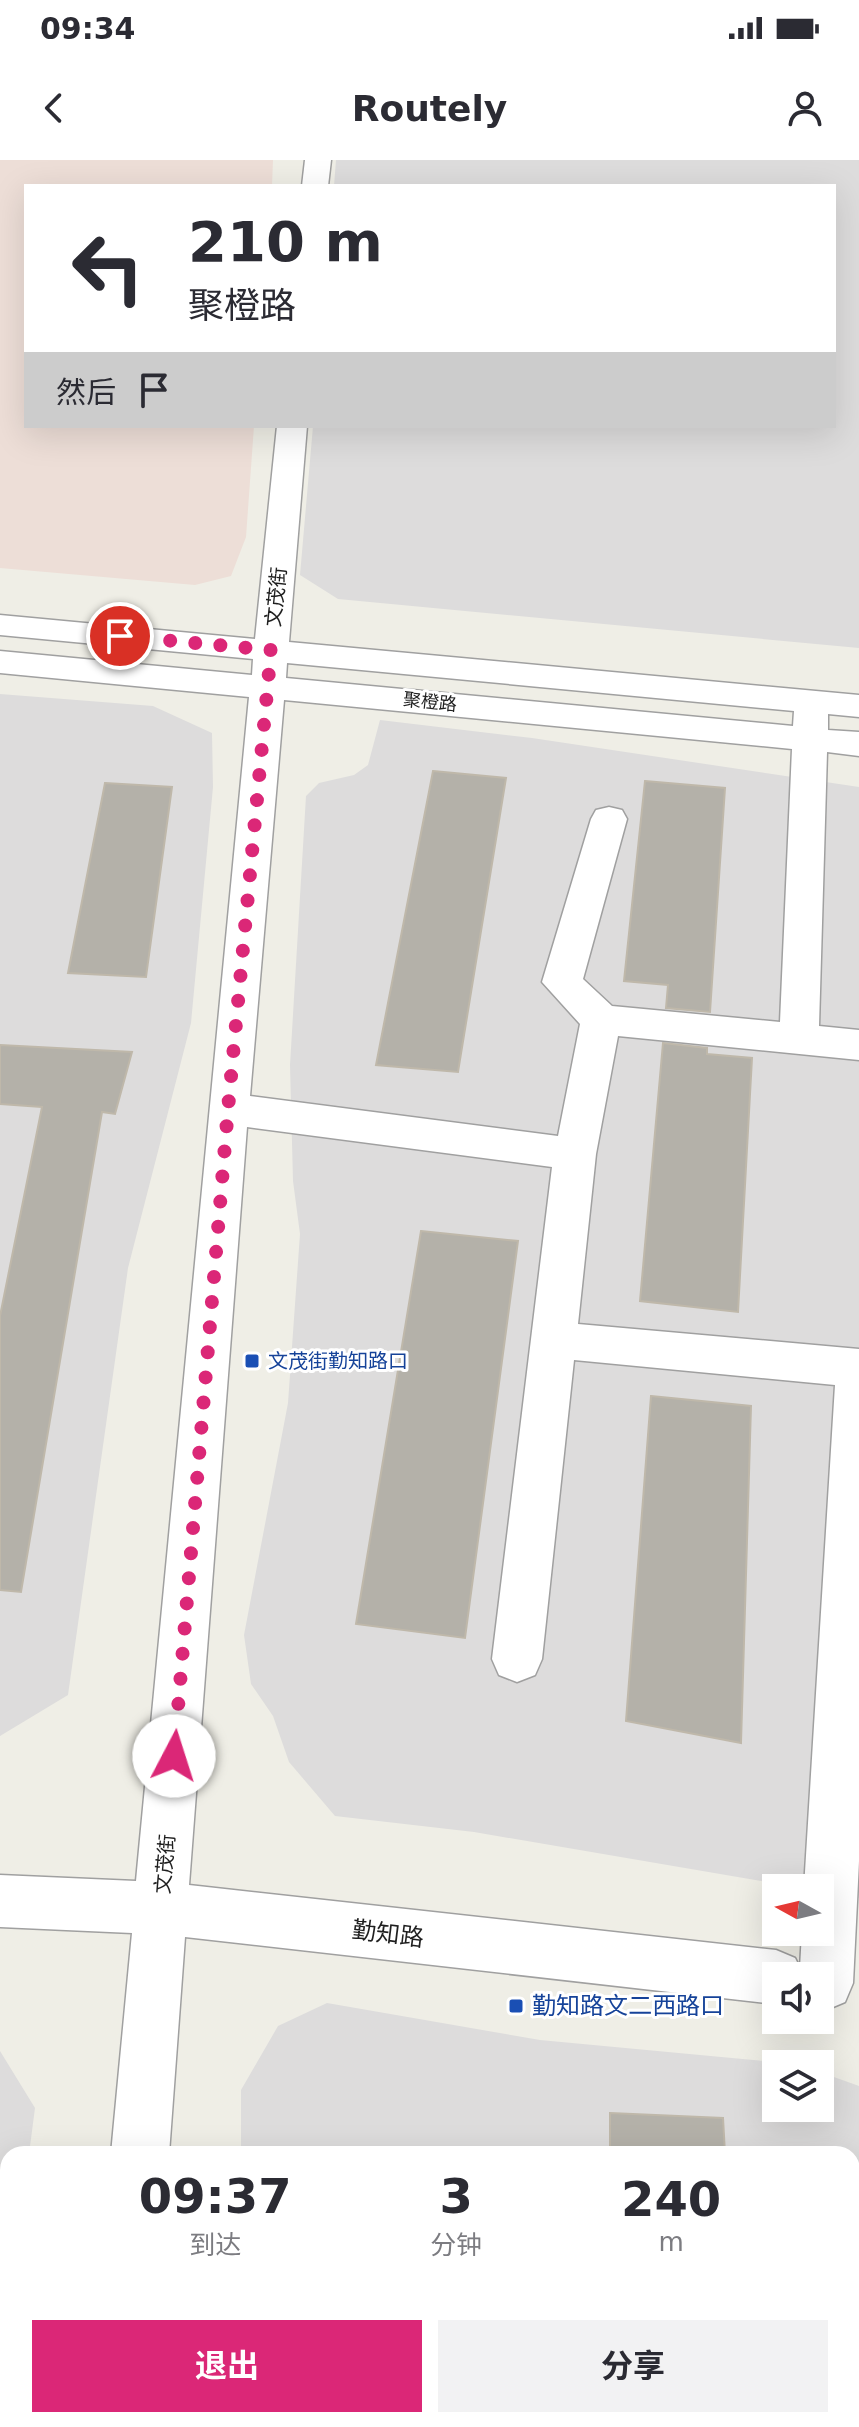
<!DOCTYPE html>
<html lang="zh">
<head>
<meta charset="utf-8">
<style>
  :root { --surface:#fff; --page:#f2f2f3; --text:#2b2b33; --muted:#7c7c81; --accent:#db2777 }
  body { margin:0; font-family:"DejaVu Sans","Noto Sans SC",sans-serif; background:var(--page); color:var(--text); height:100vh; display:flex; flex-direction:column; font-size:30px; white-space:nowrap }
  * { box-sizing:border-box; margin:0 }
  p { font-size:26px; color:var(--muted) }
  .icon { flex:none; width:44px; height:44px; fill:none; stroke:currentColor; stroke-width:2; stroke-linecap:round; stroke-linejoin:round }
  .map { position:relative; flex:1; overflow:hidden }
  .sheet { position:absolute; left:0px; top:1986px; width:860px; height:282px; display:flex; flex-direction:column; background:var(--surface); border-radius:24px 24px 0 0; box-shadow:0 8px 32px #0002 }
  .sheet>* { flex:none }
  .top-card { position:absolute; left:24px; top:24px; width:812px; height:244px; border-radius:0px; box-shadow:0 8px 32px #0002; background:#fff; color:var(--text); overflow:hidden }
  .needle { width:52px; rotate:278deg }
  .fabs { position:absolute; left:762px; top:1714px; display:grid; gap:16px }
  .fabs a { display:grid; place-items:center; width:72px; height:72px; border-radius:0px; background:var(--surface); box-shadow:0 8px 32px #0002; font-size:40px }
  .pin { position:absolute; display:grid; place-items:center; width:68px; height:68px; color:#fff; margin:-34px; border:4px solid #fff; border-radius:50%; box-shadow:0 2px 8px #0007 }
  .me { position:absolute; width:88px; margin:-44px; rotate:5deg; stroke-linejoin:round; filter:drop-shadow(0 0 6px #0008) }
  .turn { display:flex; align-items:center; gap:28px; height:168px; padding:0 32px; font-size:36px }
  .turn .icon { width:104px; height:104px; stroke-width:2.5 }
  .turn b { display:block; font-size:56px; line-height:68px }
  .then { display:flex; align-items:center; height:76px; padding:0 32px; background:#0003; gap:16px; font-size:30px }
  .eta { display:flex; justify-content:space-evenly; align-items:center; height:136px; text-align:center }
  .eta b { font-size:48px; font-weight:700; line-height:56px }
  .cta { display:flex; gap:16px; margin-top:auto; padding:16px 32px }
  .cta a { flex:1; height:92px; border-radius:0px; background:var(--accent); color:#fff; font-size:32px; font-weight:700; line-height:92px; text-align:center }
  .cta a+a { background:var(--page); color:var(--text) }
  .status { display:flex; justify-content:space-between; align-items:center; height:56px; padding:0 40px; background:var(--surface); direction:ltr }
  .status svg { height:22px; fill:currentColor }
  header { display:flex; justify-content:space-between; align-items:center; height:104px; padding:0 32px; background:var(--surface); font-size:36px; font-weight:700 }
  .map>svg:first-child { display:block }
  .residential { fill:#dddcdc }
  .commercial { fill:#edded7 }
  .building { fill:#b4b1a9; stroke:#bfb8aa; stroke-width:2 }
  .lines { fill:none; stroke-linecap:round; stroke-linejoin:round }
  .minor-casing { stroke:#a0a0a0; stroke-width:3 }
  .minor { fill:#fff; fill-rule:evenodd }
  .route { stroke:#db2777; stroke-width:14; stroke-dasharray:0 25.2 }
  .transit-dot { fill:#1a4fb4; stroke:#fff; stroke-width:3 }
  .labels { text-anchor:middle; stroke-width:6; stroke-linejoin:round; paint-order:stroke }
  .far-street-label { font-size:18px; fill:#1f1f1f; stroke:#fff }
  .street-label { font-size:20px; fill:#1f1f1f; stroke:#fff }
  .transit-label { font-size:20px; fill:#164399; stroke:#fff; text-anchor:start }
  .near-street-label { font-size:24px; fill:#1f1f1f; stroke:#fff }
  .near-transit-label { font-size:24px; fill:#164399; stroke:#fff; text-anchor:start }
</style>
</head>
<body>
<div class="status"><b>09:34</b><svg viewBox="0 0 49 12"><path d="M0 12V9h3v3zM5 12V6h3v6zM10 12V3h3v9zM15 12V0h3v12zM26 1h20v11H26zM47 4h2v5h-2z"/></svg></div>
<header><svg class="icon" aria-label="back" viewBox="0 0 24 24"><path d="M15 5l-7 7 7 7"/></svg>Routely<svg class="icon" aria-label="person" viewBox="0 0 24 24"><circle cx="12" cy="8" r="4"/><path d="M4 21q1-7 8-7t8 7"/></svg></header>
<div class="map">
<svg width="859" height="2267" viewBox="0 0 859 2267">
  <rect width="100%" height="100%" fill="#efeee6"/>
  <g class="residential">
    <path d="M336 0H859V488L338 439 300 415 313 266H834V26H334Z"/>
    <path d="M0 534 153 546 212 573 213 627 191 863 128 1108 68 1535 0 1576Z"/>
    <path d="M380 560 532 578 859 627V1738L820 1731V1728H802L474 1672 335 1656 289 1602 273 1556 251 1524 244 1475 288 1243 300 1074 293 1021 290 905 306 636 319 623 354 615 368 605Z"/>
    <path d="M327 1843 540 1880 796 1904H776V1948H820V1912L859 1926V2267H274V2260H852V1994H241V1930L278 1866Z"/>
    <path d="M0 1891 35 1948 29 1994H8V2152L0 2212Z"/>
  </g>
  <path class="commercial" d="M0 0H273L272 26H26V266H254L246 377 231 416 195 425 0 408Z"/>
  <g class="building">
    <path d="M433 611 506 618 458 912 376 905Z"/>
    <path d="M645 621 725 628 710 852 666 848 668 825 624 821Z"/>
    <path d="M105 623 172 627 146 817 68 813Z"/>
    <path d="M663 883 707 888V894L752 898 738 1152 640 1141Z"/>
    <path d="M0 885 132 892 115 954 102 952 21 1432 0 1430V1156L42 947 0 944Z"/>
    <path d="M421 1071 518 1081 465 1478 356 1464Z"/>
    <path d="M651 1236 751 1246 741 1583 626 1561Z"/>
    <path d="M610 1953 723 1958 725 1994H610Z"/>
  </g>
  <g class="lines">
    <defs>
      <g id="minor">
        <path d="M305 0H331L328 26H302Z"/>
        <path d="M277 266H307L289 482 859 535V557L828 554V570L859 572V596L827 592 819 866 859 870V900L618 876 596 994 578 1164 859 1189V1701L853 1823 845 1842 826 1850 820 1848V1816H776V1844L185 1777 169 1994H111L132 1773 0 1767V1715L136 1721 249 537 0 513V491L252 515 253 499 0 475V455L255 479ZM287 503 794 551 793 566 286 518ZM284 540 792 589 780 862 612 846 583 819 627 659 622 650 609 647 596 650 591 659 542 822 580 864 558 976 250 936ZM247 967 552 1007 492 1499 499 1515 517 1522 535 1515 542 1499 574 1200 835 1225 804 1728H820V1772H802L800 1808 795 1798 776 1790 189 1725Z"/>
        <rect x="85" y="2260" width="62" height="7"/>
      </g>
    </defs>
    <use href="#minor" class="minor-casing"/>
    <use href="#minor" class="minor"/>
  </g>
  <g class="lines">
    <path class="route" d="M120 476 271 490 228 949 174 1596"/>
  </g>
  <g class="transit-dot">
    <rect x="244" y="1193" width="16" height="16" rx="4"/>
    <rect x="508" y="1838" width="16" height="16" rx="4"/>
  </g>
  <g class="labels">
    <g class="far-street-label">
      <text transform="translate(430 542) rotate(6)" y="6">聚橙路</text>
    </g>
    <g class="street-label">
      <text transform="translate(276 437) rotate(-84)" y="7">文茂街</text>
      <text transform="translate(165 1704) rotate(-85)" y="7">文茂街</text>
    </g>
    <g class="transit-label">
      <text x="268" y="1208">文茂街勤知路口</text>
    </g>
    <g class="near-street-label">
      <text transform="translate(388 1774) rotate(7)" y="8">勤知路</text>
    </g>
    <g class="near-transit-label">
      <text x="532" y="1854">勤知路文二西路口</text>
    </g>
  </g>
</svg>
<div class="fabs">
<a><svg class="needle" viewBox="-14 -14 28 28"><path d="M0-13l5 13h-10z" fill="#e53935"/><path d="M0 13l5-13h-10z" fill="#7c7c81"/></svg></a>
<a><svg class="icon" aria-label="sound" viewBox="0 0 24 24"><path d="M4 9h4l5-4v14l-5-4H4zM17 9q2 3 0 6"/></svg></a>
<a><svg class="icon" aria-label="layers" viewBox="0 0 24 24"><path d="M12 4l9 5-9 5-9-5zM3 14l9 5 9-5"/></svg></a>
</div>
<div class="pin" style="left:120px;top:476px;background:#d93025"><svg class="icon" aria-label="arrive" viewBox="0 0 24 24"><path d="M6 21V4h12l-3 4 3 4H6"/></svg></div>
<svg class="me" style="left:174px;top:1596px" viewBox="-20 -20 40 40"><circle r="19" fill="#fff"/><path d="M0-13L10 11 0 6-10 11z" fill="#db2777"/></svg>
<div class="top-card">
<div class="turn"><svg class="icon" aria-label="left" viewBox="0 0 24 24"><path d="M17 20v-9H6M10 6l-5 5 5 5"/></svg><div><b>210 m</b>聚橙路</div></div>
<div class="then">然后<svg class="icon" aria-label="arrive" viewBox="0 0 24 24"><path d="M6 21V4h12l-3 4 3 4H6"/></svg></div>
</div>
<section class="sheet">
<div class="eta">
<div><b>09:37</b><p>到达</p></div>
<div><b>3</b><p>分钟</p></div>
<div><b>240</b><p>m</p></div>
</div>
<div class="cta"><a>退出</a><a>分享</a></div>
</section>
</div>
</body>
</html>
